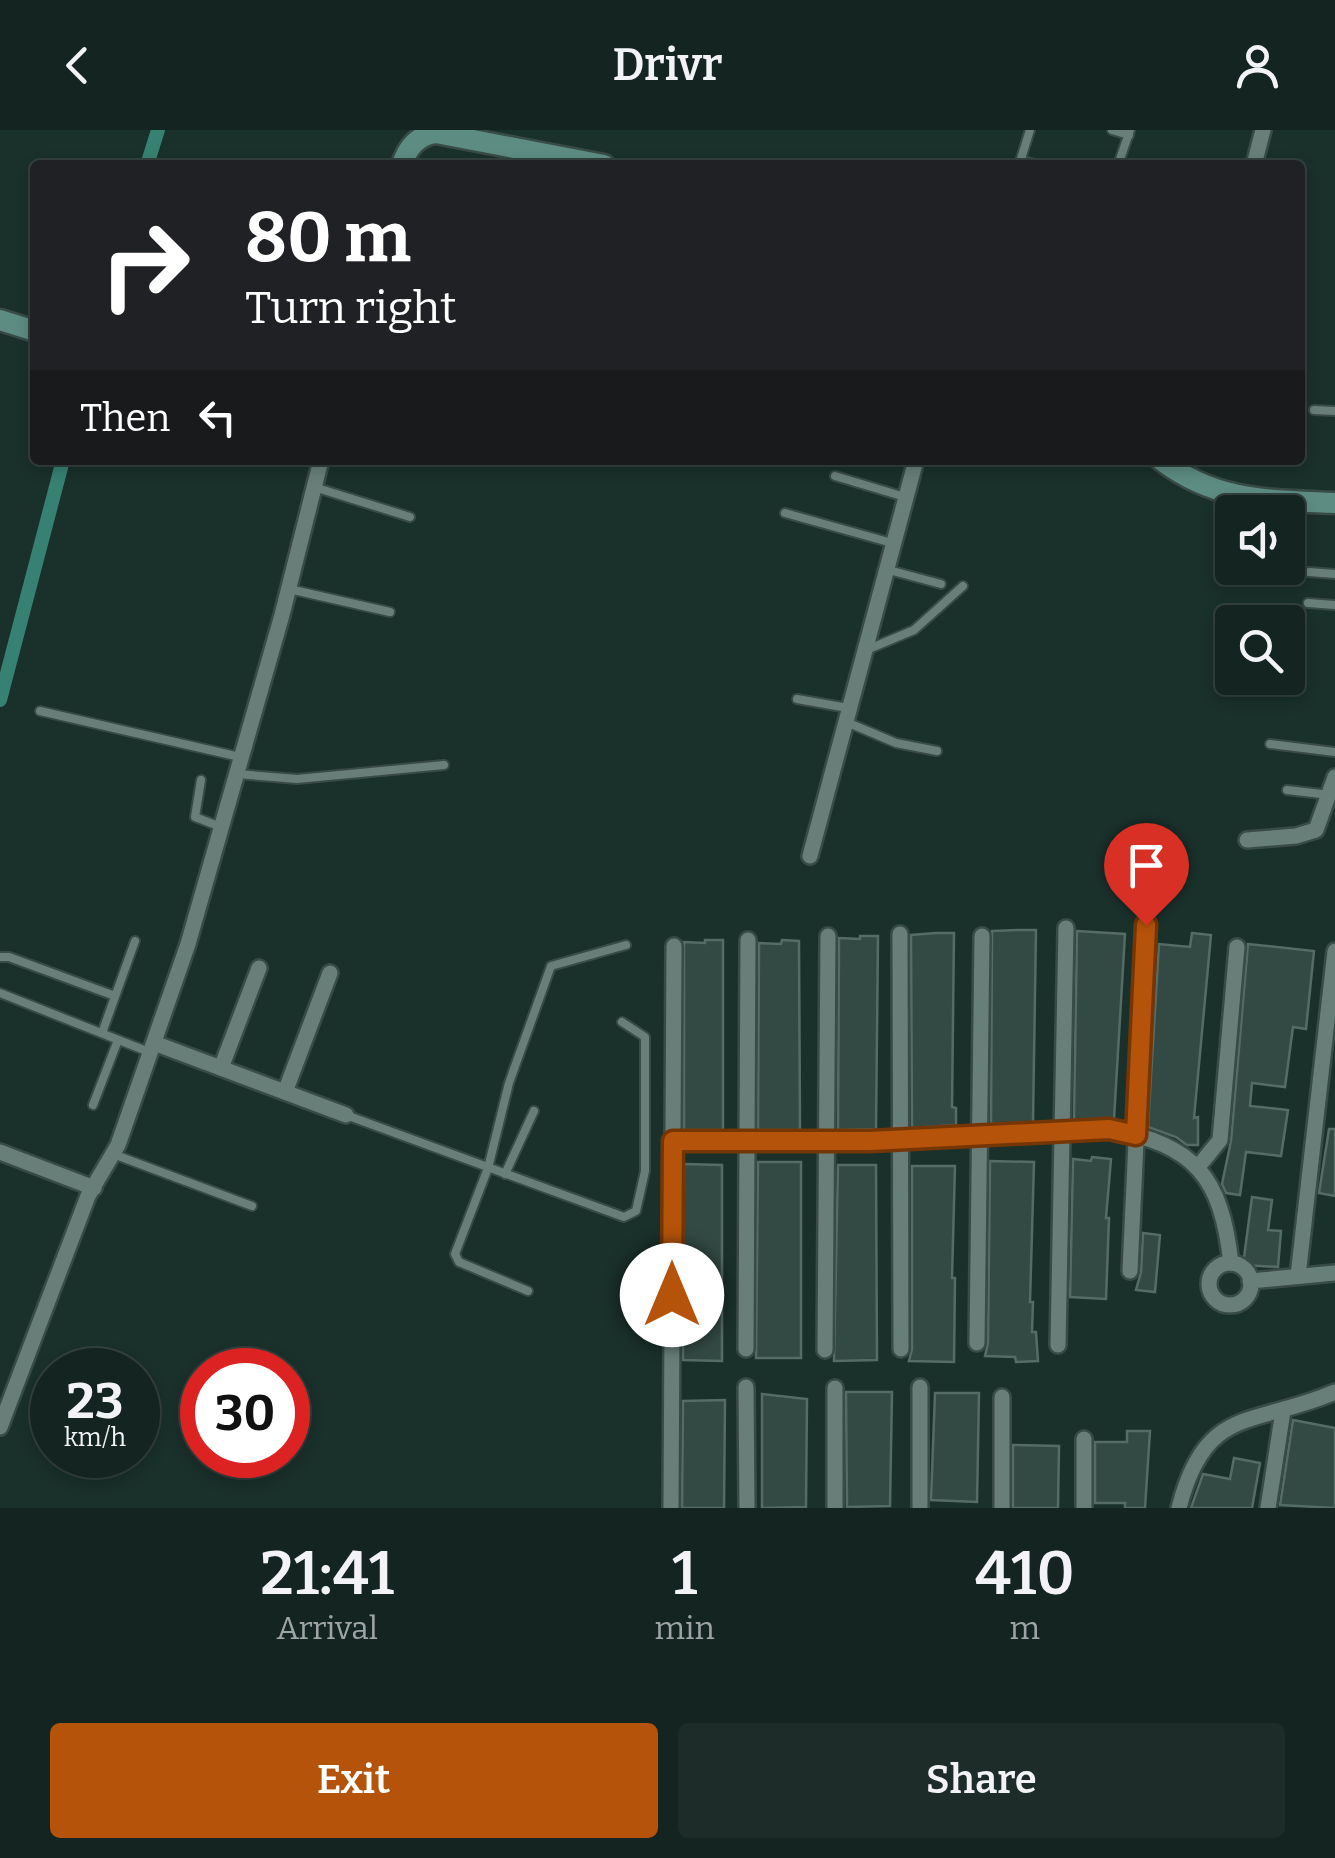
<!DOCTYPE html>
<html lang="en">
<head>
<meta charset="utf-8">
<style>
  :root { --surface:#142420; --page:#1d2c29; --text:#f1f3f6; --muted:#9da4a5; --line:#33413e; --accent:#b45309 }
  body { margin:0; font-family:Bitter,serif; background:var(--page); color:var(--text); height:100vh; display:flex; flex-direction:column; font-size:38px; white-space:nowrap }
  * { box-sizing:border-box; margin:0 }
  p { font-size:32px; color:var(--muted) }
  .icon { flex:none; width:55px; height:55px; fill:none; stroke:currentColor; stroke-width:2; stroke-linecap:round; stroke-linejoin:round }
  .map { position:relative; height:1378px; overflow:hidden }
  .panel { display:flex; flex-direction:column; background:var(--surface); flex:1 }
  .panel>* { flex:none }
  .banner { position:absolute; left:30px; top:30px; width:1275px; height:305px; border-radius:10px; box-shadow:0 5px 15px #0003,0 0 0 2px var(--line); background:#202124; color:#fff; overflow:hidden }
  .buttons { position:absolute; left:1215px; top:365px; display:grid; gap:20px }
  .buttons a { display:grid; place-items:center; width:90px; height:90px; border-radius:10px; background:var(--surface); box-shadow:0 5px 15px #0003,0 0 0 2px var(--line); font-size:50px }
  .speed { position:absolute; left:30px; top:1218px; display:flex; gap:20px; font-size:50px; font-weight:700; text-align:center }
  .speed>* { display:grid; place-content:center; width:130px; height:130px; border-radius:50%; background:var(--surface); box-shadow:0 5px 15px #0003,0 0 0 2px var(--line); line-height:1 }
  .speed small { font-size:25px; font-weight:400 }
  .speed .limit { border:15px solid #d22; background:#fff; color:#111 }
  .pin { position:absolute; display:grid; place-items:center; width:85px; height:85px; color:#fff; margin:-102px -42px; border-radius:50% 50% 50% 0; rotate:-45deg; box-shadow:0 0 10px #0007 }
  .pin .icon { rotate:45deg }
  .me { position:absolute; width:110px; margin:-55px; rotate:0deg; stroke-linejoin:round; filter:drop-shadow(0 0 8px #0008) }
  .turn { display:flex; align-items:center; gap:35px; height:210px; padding:0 50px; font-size:45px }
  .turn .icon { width:130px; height:130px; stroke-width:2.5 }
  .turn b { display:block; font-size:70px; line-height:85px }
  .then { display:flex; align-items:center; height:95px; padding:0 50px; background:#0003; gap:20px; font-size:38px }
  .eta { display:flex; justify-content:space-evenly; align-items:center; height:170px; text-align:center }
  .eta b { font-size:60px; font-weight:600; line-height:70px }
  .action { display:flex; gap:20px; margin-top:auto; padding:20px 50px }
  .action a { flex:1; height:115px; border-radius:10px; background:var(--accent); color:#fff; font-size:40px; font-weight:600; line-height:115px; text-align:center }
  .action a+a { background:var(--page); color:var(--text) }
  header { display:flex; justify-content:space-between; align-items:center; height:130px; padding:0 50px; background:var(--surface); font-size:45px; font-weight:600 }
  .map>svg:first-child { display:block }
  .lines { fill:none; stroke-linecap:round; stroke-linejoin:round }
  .canal { stroke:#378172; stroke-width:14 }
  .building { fill:#334943; stroke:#556c66; stroke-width:2.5 }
  .lane-casing { stroke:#384b46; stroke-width:12 }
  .street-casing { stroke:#384b46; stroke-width:20 }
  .secondary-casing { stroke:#384b46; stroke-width:25 }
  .lane { stroke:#687f79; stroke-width:8 }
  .street { stroke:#687f79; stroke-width:15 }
  .secondary { stroke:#5d8c82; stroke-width:20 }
  .route-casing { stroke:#753606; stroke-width:25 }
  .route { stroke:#b45309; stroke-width:18 }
</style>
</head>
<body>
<header><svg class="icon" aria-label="back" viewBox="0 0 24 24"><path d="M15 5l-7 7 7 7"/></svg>Drivr<svg class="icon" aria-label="person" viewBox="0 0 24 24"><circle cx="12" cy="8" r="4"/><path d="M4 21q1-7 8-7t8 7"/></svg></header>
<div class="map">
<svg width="1335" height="1378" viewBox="0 0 1335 1378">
  <rect width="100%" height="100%" fill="#1a302b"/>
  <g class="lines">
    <g class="canal">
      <path d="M147 35 158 0"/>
      <path d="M0 570 63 330"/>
    </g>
  </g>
  <g class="building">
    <path d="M1018 800H1036L1033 992 991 994 992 801Z"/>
    <path d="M1077 801 1125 804 1114 989 1074 990Z"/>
    <path d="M936 803H954L952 977 956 978V995L912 998 911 805Z"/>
    <path d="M1192 803 1211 805 1194 988 1198 987V1015H1187L1176 1007 1148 997 1159 814 1190 817Z"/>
    <path d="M860 806H878L876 999 838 1000 839 808 860 809Z"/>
    <path d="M705 810H723V1000H684V812L705 813Z"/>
    <path d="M782 810 799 811 800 1000H758L759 813 781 814Z"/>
    <path d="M1248 814 1314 821 1306 899 1293 897 1285 957 1252 953 1250 976 1288 980 1281 1026 1246 1022 1240 1065 1226 1063 1222 1054 1231 1011Z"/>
    <path d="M1329 999H1335V1066L1319 1063Z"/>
    <path d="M1092 1027 1111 1029 1106 1088H1109L1106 1169 1070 1167 1073 1029 1091 1031Z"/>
    <path d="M990 1031 1034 1032 1030 1172H1033L1032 1202H1036L1038 1231 1016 1232 1015 1227 985 1226 988 1213Z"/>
    <path d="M758 1032H801V1228H756Z"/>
    <path d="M684 1034 722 1035V1231L683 1230Z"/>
    <path d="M838 1035H876L877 1230 834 1231Z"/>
    <path d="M912 1036H955L952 1148H955L954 1232 909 1231 912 1219Z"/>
    <path d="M1252 1067 1272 1070 1268 1100 1281 1101 1278 1137 1243 1135Z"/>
    <path d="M1143 1103 1160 1105 1155 1162 1136 1160 1141 1142Z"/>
    <path d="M846 1262H892L890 1376 847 1377Z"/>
    <path d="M935 1263H979L977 1372 931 1370Z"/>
    <path d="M762 1264 807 1269 806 1377 762 1378Z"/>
    <path d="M725 1270 724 1378H682L683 1271Z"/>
    <path d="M1293 1290 1335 1298V1378L1280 1375Z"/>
    <path d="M1127 1301H1150L1145 1378H1125V1373H1095V1312H1127Z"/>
    <path d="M1013 1315 1059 1316 1058 1378H1013Z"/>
    <path d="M1234 1328 1260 1333 1252 1378H1191L1203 1344 1230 1349Z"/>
  </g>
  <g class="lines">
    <defs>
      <g id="lane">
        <path d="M1112 0 1129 5"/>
        <path d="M1021 30 1037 35"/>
        <path d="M1019 35 1030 0"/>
        <path d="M1118 35 1130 0"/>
        <path d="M1314 280 1335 281"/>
        <path d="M835 346 905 367"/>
        <path d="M314 357 410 387"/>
        <path d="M785 383 892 413"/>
        <path d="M885 439 941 454"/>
        <path d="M1309 442 1335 444"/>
        <path d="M289 459 390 482"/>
        <path d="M1308 473 1335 475"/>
        <path d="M864 521 914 500 963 456"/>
        <path d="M797 569 848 578"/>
        <path d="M40 581 240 627"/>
        <path d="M844 591 896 613 937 621"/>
        <path d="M1270 614 1335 622"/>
        <path d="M237 644 297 649 444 635"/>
        <path d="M201 650 195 687 221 697"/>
        <path d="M1287 660 1330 665"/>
        <path d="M0 827H9L115 866"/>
        <path d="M0 863 149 922"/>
        <path d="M102 903 135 811"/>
        <path d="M93 975 118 910"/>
        <path d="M346 985 624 1087 636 1081 645 1041V907L622 892"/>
        <path d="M113 1024 252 1076"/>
        <path d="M505 1044 534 981"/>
        <path d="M528 1161 459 1132 455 1124 488 1038 509 953 551 836 626 815"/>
      </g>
      <g id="street">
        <path d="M1254 35 1263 0"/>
        <path d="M1247 710 1296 706 1316 700 1335 647"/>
        <path d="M810 726 916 330"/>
        <path d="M900 804 901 1219"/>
        <path d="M154 913 346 985"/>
        <path d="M221 938 259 838"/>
        <path d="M285 962 330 843"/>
        <path d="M673 1011H871L1109 999C1196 1015 1221 1047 1231 1133"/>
        <path d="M0 1022 94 1058"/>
        <path d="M1198 1037 1220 1010 1237 817"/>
        <circle cx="1230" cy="1154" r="21"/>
        <path d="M1130 1141 1146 795"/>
        <path d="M1298 1146 1335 821"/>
        <path d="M1250 1151 1335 1143"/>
        <path d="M977 1213 982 806"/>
        <path d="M1058 1215 1066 798"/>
        <path d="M746 1219 748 810"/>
        <path d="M825 1220 828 806"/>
        <path d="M746 1257 747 1378"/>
        <path d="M0 1297 88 1066 118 1015 188 814 282 485 321 330"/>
        <path d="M671 1378 674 816"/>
        <path d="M835 1378V1258"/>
        <path d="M920 1378V1257"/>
        <path d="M1002 1378V1267"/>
        <path d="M1084 1378V1309"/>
        <path d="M1179 1378C1205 1274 1254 1297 1335 1262"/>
        <path d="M1268 1378 1283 1281"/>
      </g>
      <g id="secondary">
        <path d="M402 35C407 18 418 5 436 3L604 35"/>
        <path d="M0 190 35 201"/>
        <path d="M1161 330C1216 372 1269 370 1335 373"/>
      </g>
    </defs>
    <use href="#lane" class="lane-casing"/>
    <use href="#street" class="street-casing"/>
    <use href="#secondary" class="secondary-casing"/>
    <use href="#lane" class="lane"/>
    <use href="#street" class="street"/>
    <use href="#secondary" class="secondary"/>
  </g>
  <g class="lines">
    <defs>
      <path id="route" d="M672 1165 673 1011H870L1109 999 1136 1005 1146 795"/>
    </defs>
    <use href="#route" class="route-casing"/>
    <use href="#route" class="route"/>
  </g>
</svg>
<div class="buttons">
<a><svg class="icon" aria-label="sound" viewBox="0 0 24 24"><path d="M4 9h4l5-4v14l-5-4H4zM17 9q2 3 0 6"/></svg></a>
<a><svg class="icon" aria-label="search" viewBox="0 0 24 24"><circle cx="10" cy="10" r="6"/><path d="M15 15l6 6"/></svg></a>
</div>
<div class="speed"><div>23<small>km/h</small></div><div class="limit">30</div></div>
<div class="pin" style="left:1146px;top:795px;background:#d93025"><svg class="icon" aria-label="arrive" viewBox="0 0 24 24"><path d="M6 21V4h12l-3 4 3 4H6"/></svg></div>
<svg class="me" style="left:672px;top:1165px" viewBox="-20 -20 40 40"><circle r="19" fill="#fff"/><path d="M0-13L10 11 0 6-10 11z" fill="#b45309"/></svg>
<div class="banner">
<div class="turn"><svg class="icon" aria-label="right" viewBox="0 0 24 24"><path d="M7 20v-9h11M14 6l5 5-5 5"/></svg><div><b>80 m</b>Turn right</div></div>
<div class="then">Then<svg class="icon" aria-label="left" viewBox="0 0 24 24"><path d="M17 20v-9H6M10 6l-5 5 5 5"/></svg></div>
</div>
</div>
<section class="panel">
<div class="eta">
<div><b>21:41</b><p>Arrival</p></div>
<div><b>1</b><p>min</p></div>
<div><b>410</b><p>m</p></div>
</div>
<div class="action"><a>Exit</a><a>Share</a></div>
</section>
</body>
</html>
